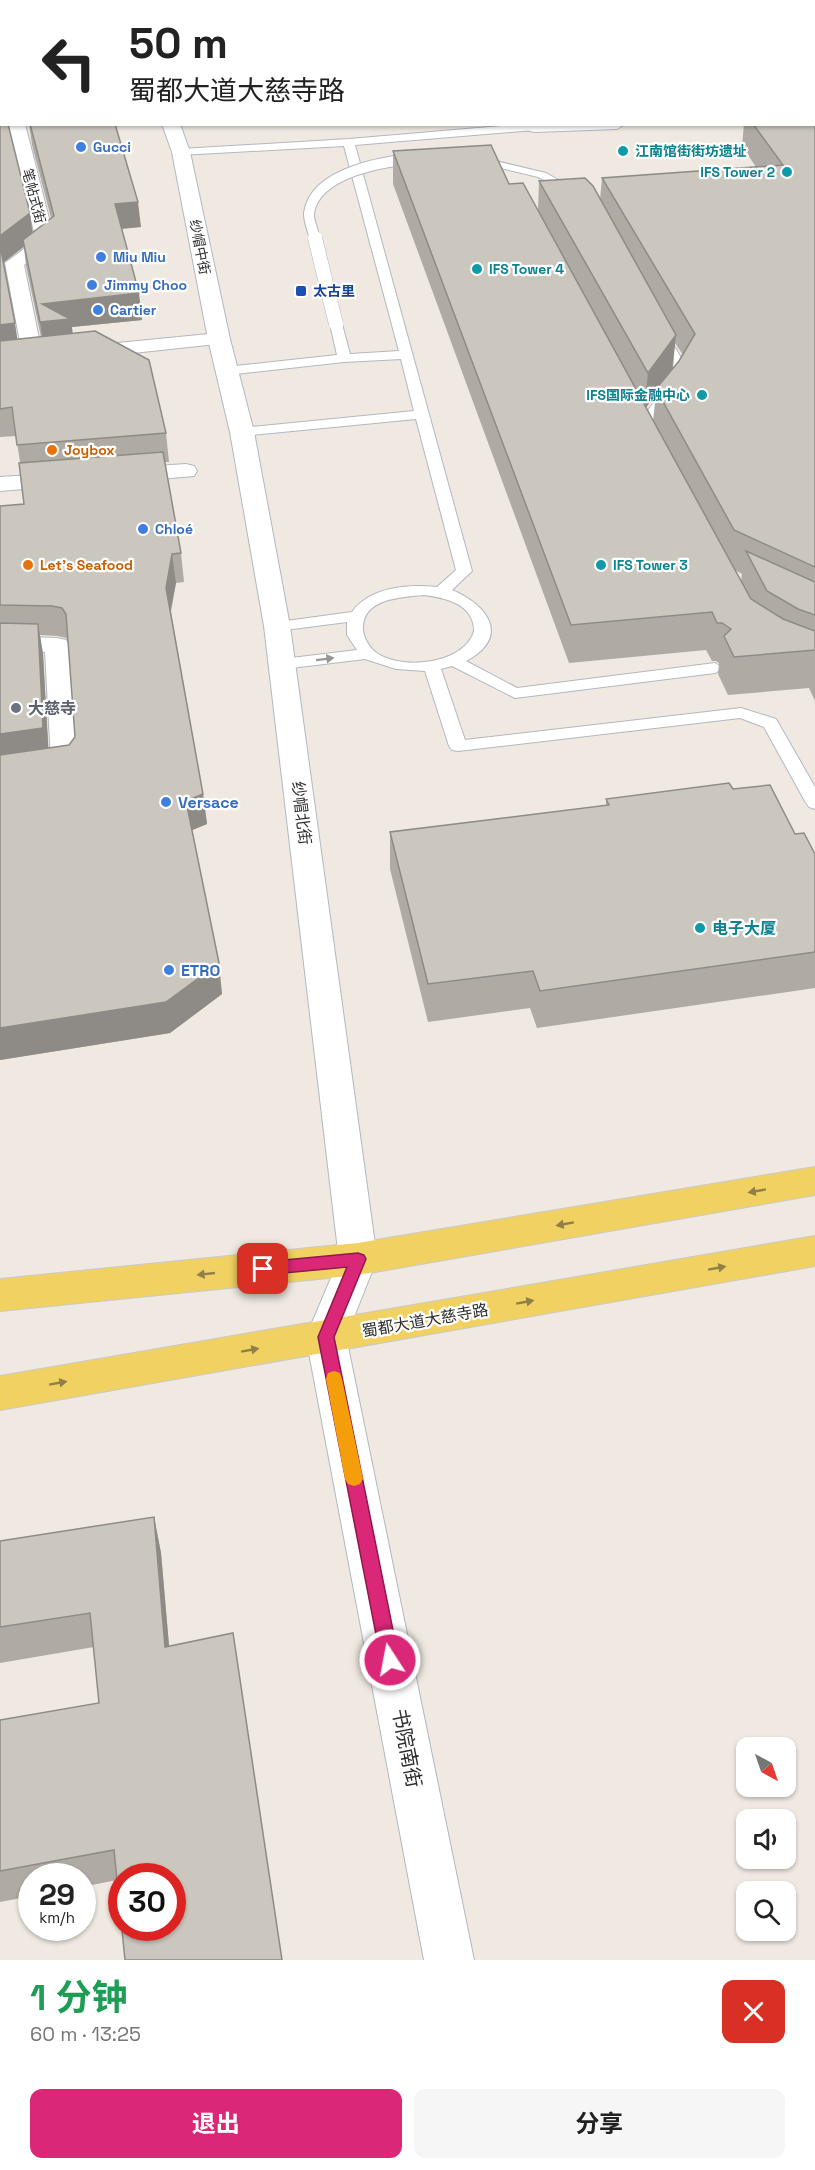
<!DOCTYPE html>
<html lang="zh">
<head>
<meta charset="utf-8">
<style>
  :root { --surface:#fff; --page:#f6f6f6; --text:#222; --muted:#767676; --accent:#db2777 }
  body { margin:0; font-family:"Space Grotesk","Noto Sans SC",sans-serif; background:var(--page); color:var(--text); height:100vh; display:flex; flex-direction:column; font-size:22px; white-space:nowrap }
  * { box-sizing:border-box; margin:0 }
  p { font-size:20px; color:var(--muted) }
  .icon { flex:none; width:33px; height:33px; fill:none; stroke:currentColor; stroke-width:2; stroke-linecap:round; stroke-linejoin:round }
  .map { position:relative; height:1960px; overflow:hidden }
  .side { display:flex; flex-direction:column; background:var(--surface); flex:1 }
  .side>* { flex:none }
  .banner { position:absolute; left:0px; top:0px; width:816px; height:126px; box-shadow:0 2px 4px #0004; background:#fff; color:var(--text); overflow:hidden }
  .needle { width:39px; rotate:140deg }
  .tools { position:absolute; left:736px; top:1737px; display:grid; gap:12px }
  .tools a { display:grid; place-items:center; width:60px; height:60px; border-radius:12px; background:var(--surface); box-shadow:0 2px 4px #0004; font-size:30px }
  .speed { position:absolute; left:18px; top:1863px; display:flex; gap:12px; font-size:30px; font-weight:700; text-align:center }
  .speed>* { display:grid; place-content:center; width:78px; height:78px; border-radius:50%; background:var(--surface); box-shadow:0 2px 4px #0004; line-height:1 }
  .speed small { font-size:15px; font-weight:400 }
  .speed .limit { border:9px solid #d22; background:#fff; color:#111 }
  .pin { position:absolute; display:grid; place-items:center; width:51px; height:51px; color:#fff; margin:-26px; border-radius:12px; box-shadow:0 3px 9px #0006 }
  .me { position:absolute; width:66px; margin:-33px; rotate:349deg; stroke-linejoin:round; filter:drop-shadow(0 0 4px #0008) }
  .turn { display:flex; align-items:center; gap:21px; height:126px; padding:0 30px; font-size:27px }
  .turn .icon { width:78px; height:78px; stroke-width:2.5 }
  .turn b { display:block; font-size:42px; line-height:51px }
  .round { display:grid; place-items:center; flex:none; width:63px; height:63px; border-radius:12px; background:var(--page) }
  .head { display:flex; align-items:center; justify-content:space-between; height:102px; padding:0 30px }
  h1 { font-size:36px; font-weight:700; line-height:45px; color:#1e9e55 }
  .cta { display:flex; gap:12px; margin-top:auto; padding:12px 30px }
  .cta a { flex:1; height:69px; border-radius:12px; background:var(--accent); color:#fff; font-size:24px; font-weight:700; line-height:69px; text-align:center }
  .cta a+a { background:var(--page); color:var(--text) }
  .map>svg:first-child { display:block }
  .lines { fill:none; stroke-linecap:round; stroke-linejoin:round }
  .service-casing { stroke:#b4b7c1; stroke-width:2 }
  .pedestrian-casing { stroke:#b4b7c1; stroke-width:2 }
  .minor-casing { stroke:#b4b7c1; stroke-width:2 }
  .primary-casing { stroke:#c9c9c9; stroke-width:2 }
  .service { fill:#fff; fill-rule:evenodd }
  .pedestrian { fill:#fff; fill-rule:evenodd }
  .minor { fill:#fff; fill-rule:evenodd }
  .primary { fill:#f2d163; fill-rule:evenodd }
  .service-bridge-far1-casing { stroke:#b4b7c1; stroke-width:12; stroke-linecap:butt }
  .service-bridge-casing { stroke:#b4b7c1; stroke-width:15; stroke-linecap:butt }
  .service-bridge-far1 { stroke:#fff; stroke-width:10 }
  .service-bridge { stroke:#fff; stroke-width:14 }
  .wall { fill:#afaba4; fill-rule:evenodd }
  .shaded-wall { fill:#8e8b86 }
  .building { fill:#cbc7bf; stroke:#8e8b86; stroke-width:1.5; fill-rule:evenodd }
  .oneway { fill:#969696 }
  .oneway2 { fill:#908048 }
  .route { fill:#db2777; stroke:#8e194d; stroke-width:1.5 }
  .slow { fill:#f59e0b }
  .shop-dot { fill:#3f7fe0; stroke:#fff; stroke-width:2 }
  .culture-dot { fill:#0f9aa8; stroke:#fff; stroke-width:2 }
  .transit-dot { fill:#1a4fb4; stroke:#fff; stroke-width:2 }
  .food-dot { fill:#e8710a; stroke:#fff; stroke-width:2 }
  .worship-dot { fill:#6b7280; stroke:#fff; stroke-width:2 }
  .labels { text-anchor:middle; stroke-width:4.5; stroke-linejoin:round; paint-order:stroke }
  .far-shop-label { font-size:14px; font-weight:bold; fill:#366cbe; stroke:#fff; text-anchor:start }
  .far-culture-label { font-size:14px; font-weight:bold; fill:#0d838f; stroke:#fff; text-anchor:start }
  .far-street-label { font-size:14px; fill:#2e2e2e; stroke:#fff }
  .far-transit-label { font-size:14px; font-weight:bold; fill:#164399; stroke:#fff; text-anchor:start }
  .far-food-label { font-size:14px; font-weight:bold; fill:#c56008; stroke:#fff; text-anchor:start }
  .worship-label { font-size:16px; font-weight:bold; fill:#5b616d; stroke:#fff; text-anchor:start }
  .shop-label { font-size:16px; font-weight:bold; fill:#366cbe; stroke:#fff; text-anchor:start }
  .street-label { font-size:16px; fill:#2e2e2e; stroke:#fff }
  .culture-label { font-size:16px; font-weight:bold; fill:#0d838f; stroke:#fff; text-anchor:start }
  .near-street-label { font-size:20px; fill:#2e2e2e; stroke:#fff }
</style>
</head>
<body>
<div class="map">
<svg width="815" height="1960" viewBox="0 0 815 1960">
  <rect width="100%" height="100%" fill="#efe9e1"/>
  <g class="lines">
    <defs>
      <g id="service">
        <path d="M525 124H538L540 127 535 130 355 145 472 571 452 590C488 605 511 637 466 661L517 688 715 663 723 668 715 673 515 698 452 666 441 669 465 740 741 708 776 719 815 787V809L809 807 806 803 764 727 740 718 458 751 452 750 449 746 425 671 396 669 365 659 283 669 275 664 283 659 357 650 347 635V622L277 631 271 629 269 626 271 623 352 612C370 587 408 584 437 587L456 570 416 419 242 436 235 432 242 428 414 411 401 359 344 362 226 375 219 371 226 367 337 355 330 324 336 320 342 324 350 354 399 351 344 146 181 155 175 152 181 149 349 139ZM424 595C446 598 474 604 474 631 465 665 396 672 373 650 368 645 363 636 363 629 362 599 400 597 424 595Z"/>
        <path d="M475 156 546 173 580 192 574 195 570 194 538 177 471 161V157Z"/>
        <path d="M661 330 667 334 689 371 673 396 650 425 657 438 650 442 645 441 636 425 664 390 675 371 655 334Z"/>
      </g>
      <g id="pedestrian">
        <path d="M721 0H754L720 2Z"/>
        <path d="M8 124H25L55 242 24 265 43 358 40 362H26L23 358 5 263 36 240Z"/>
        <path d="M528 124H625L617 129 535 132 529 131 527 127Z"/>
        <path d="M219 333 226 335 229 339 226 343 87 358 80 356 77 352 80 348 87 346Z"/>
        <path d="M186 464 194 466 197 471 194 476 126 482 118 480 115 475 118 470 126 468Z"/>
        <path d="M63 473 71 475 74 480 71 485 0 491V477Z"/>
        <path d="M0 636 57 638 66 640 69 645 78 767 74 773 0 785V767L51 760 45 652 0 650Z"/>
      </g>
      <g id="minor">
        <path d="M126 0H142L143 2H127Z"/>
        <rect x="0" y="52" width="2" height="10"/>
        <path d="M162 124H180L190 152 230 339 254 432 290 626 377 1259 346 1337 474 1960H424L306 1337 339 1259 264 626 230 432 208 339 172 152Z"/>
      </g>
      <g id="primary">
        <path d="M815 1167V1195L358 1275 0 1311V1279L358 1243Z"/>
        <path d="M815 1236V1266L0 1410V1376Z"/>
      </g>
    </defs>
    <use href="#service" class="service-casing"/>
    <use href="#pedestrian" class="pedestrian-casing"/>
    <use href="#minor" class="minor-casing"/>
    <use href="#primary" class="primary-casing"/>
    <use href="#service" class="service"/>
    <use href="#pedestrian" class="pedestrian"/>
    <use href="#minor" class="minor"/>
    <use href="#primary" class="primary"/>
    <defs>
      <path id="service-bridge-far1" d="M315 240C314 232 308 220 309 213 315 171 387 161 419 158"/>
      <path id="service-bridge" d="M315 238 336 324"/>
    </defs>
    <use href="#service-bridge-far1" class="service-bridge-far1-casing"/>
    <use href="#service-bridge" class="service-bridge-casing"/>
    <use href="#service-bridge-far1" class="service-bridge-far1"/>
    <use href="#service-bridge" class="service-bridge"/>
  </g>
  <g class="wall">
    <path d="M181 0H580L561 2H182Z"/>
    <path d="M741 0H815V63L814 2H741Z"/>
    <path d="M815 109V701L809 688 728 695 718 674 719 663 716 661H712L706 650 569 663 393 184V151L509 184 538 210 539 181 600 200 602 178 756 167 742 146 744 124H814ZM675 343 683 355 673 369ZM656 394 653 421 646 408ZM735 570 742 574 741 581Z"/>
    <path d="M0 122 30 213 33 232 51 218 32 145 29 124H115L141 227 122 229 142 320 72 327V333L166 433 169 462H164L181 553 184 582 176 583 171 612 203 794 207 824 192 830 222 994 170 1033 0 1060V506L24 504 20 462 16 436 0 437ZM24 247 26 266 41 337 17 339 3 263ZM40 635 57 636 66 638 68 640 75 737 69 745 48 748 43 654Z"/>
    <path d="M733 789 795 834 815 854V988L537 1028 530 1008 428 1022 390 869V832L606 805V799Z"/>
    <path d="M154 1517 161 1553 169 1646 117 1880 82 1887V1876H32V1896L0 1902V1720L99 1703 94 1647 0 1663V1541Z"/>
  </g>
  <g class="shaded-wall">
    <path d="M208 0H580L561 2H191Z"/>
    <path d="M138 202 141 227 118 229 115 204Z"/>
    <path d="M30 213 33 239 3 263 0 246V236Z"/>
    <path d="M139 293 142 320 72 327 74 345 44 349 40 322 42 304Z"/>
    <path d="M15 323 19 351 0 353V325Z"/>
    <path d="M676 335 672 371 656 389V394L644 410 648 373Z"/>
    <path d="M172 554 176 583 169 617 166 588Z"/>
    <path d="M38 624 43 654 49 758 0 765V734Z"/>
    <path d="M203 794 207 824 190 831 186 801Z"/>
    <path d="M219 963 222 994 170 1033 0 1060V1028Z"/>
    <path d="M154 1517 161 1553 172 1680 165 1647Z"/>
  </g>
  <g class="building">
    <path d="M190 0H208L191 1Z"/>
    <path d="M747 0H815V28L814 2H747Z"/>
    <path d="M814 109H815V567L734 530 656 389 679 361 695 334 602 178 783 165 753 124H814Z"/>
    <path d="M0 122H2V124H8L30 213 0 236Z"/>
    <path d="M30 124H115L138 202 115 204 139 293 42 304 70 319 40 322 23 240 54 216Z"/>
    <path d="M491 145 509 184 523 183 751 599 783 619 815 631V650L734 657 724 636 731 629 722 623H717L712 612 571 625 393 151Z"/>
    <path d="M585 178 593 186 676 335 648 373 539 181Z"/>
    <path d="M0 245 15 323 0 325Z"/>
    <path d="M95 331 149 360 166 433 17 445 12 407 0 409V341Z"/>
    <path d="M163 452 181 553 172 554 166 588 203 794 186 801 219 963 166 1002 0 1028V755L69 745 75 737 66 614 62 608 52 606 0 605V506L24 504 19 463Z"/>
    <path d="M746 551 815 582V615L798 609 767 591Z"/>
    <path d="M0 623 38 624 43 728 0 734Z"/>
    <path d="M729 783 733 789 770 785 795 834 804 833 815 854V952L540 991 533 971 428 984 390 832 609 805 606 799Z"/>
    <path d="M154 1517 165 1647 233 1633 282 1960H125L114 1850 0 1871V1720L99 1703 90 1613 0 1627V1541ZM122 1876H172V1928H122Z"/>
  </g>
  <defs><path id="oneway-solid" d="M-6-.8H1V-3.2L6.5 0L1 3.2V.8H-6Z" transform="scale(1.5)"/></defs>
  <use class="oneway" href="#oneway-solid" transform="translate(325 659) rotate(-7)"/>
  <g class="oneway2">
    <use href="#oneway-solid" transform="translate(757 1191) rotate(170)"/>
    <use href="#oneway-solid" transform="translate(565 1224) rotate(170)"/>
    <use href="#oneway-solid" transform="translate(717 1268) rotate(-10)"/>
    <use href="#oneway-solid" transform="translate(206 1274) rotate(174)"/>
    <use href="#oneway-solid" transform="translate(525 1302) rotate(-10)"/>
    <use href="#oneway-solid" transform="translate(250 1350) rotate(-10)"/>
    <use href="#oneway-solid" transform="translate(58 1383) rotate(-10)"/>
  </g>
  <path class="route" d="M358 1253 364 1255 366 1259 334 1337 399 1660 397 1666 390 1669 383 1666 381 1660 318 1337 347 1267 263 1275 257 1273 255 1269 257 1264 263 1262Z"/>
  <path class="slow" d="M334 1371 340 1373 342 1379 363 1479 360 1484 354 1486 348 1484 345 1479 326 1379 328 1373Z"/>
  <g class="shop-dot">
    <circle cx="81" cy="147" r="6"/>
    <circle cx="101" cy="257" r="6"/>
    <circle cx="92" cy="285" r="6"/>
    <circle cx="98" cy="310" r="6"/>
    <circle cx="143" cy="529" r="6"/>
    <circle cx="166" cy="802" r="6"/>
    <circle cx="169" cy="970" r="6"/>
  </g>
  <g class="culture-dot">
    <circle cx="623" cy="151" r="6"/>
    <circle cx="787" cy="172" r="6"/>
    <circle cx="477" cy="269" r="6"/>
    <circle cx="702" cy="395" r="6"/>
    <circle cx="601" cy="565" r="6"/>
    <circle cx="700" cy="928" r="6"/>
  </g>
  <rect class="transit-dot" x="295" y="285" width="12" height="12" rx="3"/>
  <g class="food-dot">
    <circle cx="52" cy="450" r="6"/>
    <circle cx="28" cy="565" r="6"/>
  </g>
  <circle class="worship-dot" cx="16" cy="708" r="6"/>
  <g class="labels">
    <g class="far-shop-label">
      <text x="93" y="152">Gucci</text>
      <text x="113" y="262">Miu Miu</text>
      <text x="104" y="290">Jimmy Choo</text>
      <text x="110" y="315">Cartier</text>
      <text x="155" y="534">Chloé</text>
    </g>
    <g class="far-culture-label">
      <text x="635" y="156">江南馆街街坊遗址</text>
      <text x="775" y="177" text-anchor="end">IFS Tower 2</text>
      <text x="489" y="274">IFS Tower 4</text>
      <text x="690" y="400" text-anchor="end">IFS国际金融中心</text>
      <text x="613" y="570">IFS Tower 3</text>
    </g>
    <g class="far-street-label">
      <text transform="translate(34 196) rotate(76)" y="5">笔帖式街</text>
      <text transform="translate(200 247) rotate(79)" y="5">纱帽中街</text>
    </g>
    <g class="far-transit-label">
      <text x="313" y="296">太古里</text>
    </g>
    <g class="far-food-label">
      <text x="64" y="455">Joybox</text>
      <text x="40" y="570">Let's Seafood</text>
    </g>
    <g class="worship-label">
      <text x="28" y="714">大慈寺</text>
    </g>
    <g class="shop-label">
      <text x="178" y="808">Versace</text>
      <text x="181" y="976">ETRO</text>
    </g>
    <g class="street-label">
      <text transform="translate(302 813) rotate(83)" y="6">纱帽北街</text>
      <text transform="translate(425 1320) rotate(-10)" y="6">蜀都大道大慈寺路</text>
    </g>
    <g class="culture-label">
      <text x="712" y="934">电子大厦</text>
    </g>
    <g class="near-street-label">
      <text transform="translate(407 1748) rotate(79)" y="7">书院南街</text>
    </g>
  </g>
</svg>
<div class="tools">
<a><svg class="needle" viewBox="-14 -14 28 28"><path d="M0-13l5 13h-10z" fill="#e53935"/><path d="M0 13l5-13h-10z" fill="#767676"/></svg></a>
<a><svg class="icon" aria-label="sound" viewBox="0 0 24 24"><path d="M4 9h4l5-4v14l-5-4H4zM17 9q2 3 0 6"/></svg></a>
<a><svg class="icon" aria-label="search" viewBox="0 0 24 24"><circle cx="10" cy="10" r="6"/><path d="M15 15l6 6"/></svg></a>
</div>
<div class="speed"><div>29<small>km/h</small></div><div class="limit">30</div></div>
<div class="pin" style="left:263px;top:1269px;background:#d93025"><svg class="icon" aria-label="arrive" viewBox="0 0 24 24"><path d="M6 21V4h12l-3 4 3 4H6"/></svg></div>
<svg class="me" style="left:390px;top:1660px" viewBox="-20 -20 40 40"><circle r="17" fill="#db2777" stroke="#fff" stroke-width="3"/><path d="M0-11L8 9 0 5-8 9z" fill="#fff"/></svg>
<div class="banner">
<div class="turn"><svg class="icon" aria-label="left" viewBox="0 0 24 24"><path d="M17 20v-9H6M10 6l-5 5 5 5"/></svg><div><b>50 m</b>蜀都大道大慈寺路</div></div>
</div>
</div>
<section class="side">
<div class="head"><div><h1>1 分钟</h1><p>60 m · 13:25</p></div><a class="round" style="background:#d93025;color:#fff"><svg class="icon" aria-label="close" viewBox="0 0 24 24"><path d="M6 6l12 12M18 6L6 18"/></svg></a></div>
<div class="cta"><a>退出</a><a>分享</a></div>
</section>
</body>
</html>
